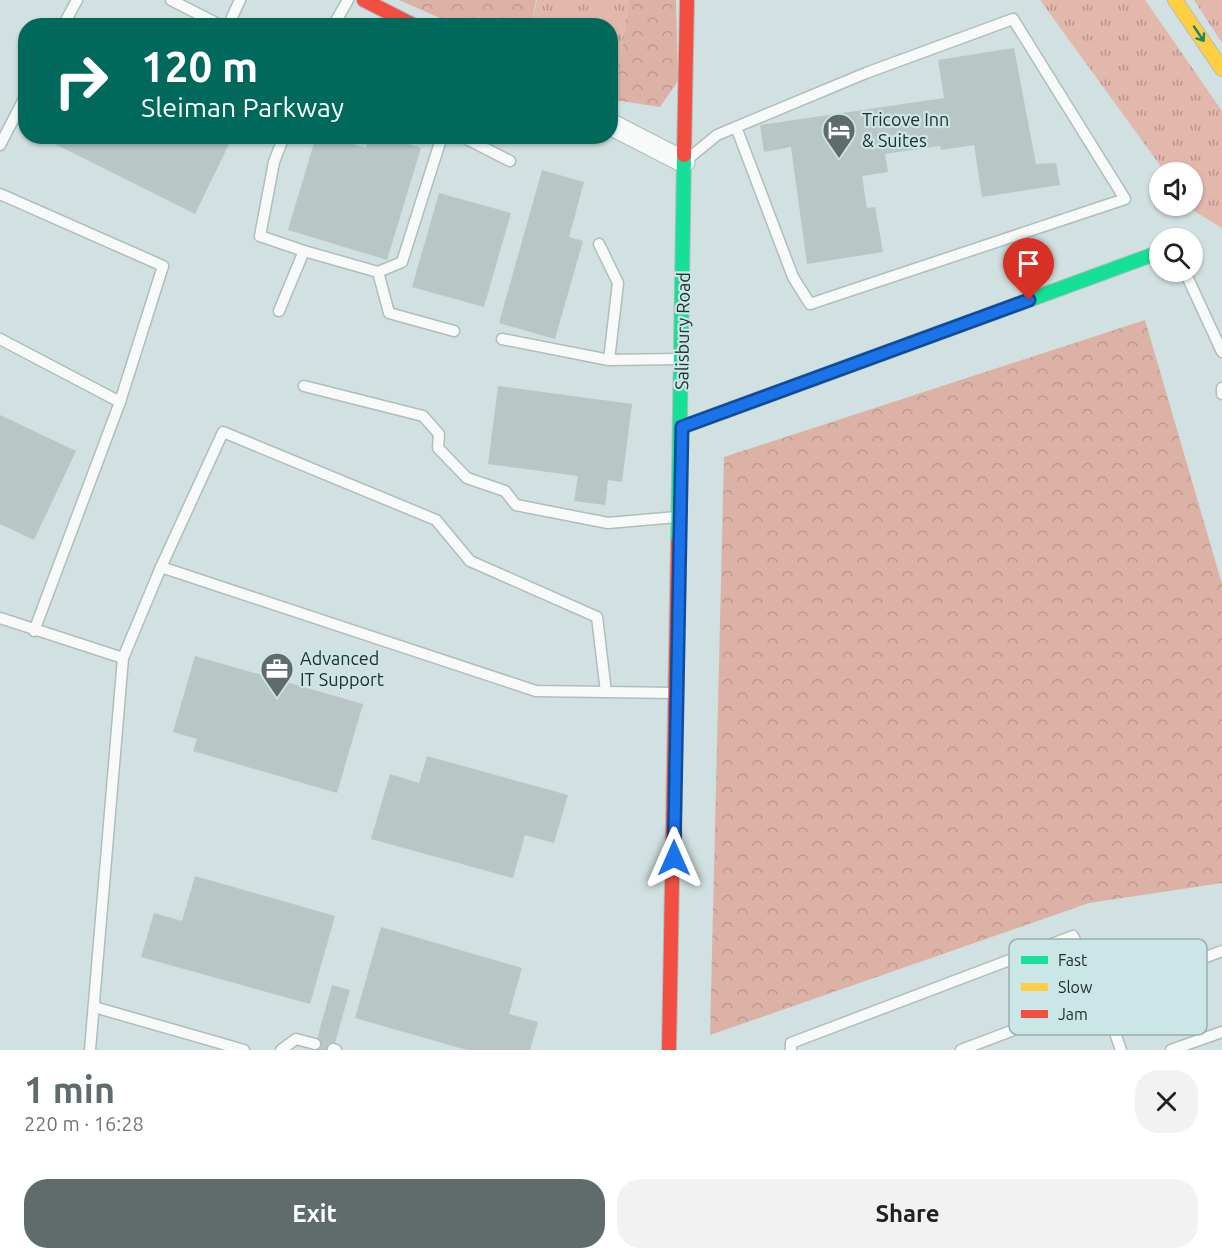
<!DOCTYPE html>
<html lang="en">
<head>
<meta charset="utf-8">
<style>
  :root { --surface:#fff; --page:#f2f2f2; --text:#202124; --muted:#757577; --accent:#5f6c6b }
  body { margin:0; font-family:Ubuntu,sans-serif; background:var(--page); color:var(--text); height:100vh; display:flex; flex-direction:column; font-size:22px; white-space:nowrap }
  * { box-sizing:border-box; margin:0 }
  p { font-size:20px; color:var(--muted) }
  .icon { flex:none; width:33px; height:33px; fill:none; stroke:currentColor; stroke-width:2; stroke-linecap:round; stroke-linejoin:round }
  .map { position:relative; height:1050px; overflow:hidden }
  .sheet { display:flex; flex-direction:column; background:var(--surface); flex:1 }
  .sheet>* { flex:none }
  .guide { position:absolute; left:18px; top:18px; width:600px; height:126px; border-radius:24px; box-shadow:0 2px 4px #0004; background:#00695c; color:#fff; overflow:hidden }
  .fabs { position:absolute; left:1149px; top:162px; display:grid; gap:12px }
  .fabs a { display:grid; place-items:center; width:54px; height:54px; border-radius:50%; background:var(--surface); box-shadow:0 2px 4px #0004; font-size:30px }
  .pin { position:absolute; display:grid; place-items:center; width:51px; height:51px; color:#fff; margin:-62px -26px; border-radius:50% 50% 50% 0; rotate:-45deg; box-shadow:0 0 6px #0007 }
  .pin .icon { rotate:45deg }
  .me { position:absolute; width:66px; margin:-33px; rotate:0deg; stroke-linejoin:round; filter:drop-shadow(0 0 4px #0008) }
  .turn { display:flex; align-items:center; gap:21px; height:126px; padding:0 24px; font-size:27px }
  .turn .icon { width:78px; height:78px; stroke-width:2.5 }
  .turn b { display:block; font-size:42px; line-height:51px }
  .round { display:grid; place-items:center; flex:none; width:63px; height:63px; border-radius:24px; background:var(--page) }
  .headline { display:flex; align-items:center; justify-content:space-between; height:102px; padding:0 24px }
  h1 { font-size:36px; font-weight:700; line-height:45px; color:var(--accent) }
  .action { display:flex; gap:12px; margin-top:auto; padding:12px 24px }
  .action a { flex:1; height:69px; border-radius:24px; background:var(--accent); color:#fff; font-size:24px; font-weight:700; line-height:69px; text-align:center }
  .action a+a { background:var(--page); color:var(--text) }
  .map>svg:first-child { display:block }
  .grass { fill:url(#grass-tufts) }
  .forest { fill:url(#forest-crowns) }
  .building { fill:#b9c6c6 }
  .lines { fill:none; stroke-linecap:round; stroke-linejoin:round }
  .lane-casing { stroke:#b0bdbc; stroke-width:13 }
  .street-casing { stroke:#b0bdbc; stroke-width:23 }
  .fast-casing { stroke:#b0bdbc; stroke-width:16 }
  .slow-casing { stroke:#b0bdbc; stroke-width:16 }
  .jam-casing { stroke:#b0bdbc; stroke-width:16 }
  .lane { stroke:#f8fafa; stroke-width:10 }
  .street { stroke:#f8fafa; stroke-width:21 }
  .fast { stroke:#16e098; stroke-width:14 }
  .slow { stroke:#ffcf43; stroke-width:14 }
  .jam { stroke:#f24e42; stroke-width:14 }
  .oneway { stroke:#1c8662 }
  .route-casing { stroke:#114b97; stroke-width:15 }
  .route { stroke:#1a73e8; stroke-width:10 }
  .labels { text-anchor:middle; stroke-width:4.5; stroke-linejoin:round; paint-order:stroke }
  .poi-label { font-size:18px; fill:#222d2c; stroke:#cbe6e6; text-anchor:start }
  .street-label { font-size:18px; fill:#222d2c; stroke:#cbe6e6 }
  .key { fill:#cbe6e6; stroke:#98aeae; stroke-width:1.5 }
  .key-label { font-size:16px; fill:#222d2c }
</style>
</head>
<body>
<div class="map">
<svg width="1222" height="1050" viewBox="0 0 1222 1050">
  <defs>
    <pattern id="grass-tufts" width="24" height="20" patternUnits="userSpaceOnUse" patternTransform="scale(1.5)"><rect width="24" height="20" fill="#e2b7ac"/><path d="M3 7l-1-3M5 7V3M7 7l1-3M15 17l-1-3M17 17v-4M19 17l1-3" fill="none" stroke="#b7958c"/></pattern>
    <pattern id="forest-crowns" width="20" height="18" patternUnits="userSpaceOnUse" patternTransform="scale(1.5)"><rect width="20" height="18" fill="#ddb2a6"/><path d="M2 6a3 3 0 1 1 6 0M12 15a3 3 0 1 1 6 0" fill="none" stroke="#bd998f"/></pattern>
  </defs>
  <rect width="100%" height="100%" fill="#d1e0e0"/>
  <g class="grass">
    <path d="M537 0H629L615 100 611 98 610 26 531 25Z"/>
    <path d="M1040 0H1145L1222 111V228L1191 209 1189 206H1192V172H1165Z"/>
    <path d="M1194 0H1222V43Z"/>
  </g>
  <g class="forest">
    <path d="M399 0H536L531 25 451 23Z"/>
    <path d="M629 0H676L678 81 660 107 615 100Z"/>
    <path d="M1145 320 1222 584V883L1089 903 710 1035 724 457Z"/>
  </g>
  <g class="building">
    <path d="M1014 48 1036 164 1056 163 1060 185 982 197 974 145 941 150 940 146 885 154 888 172 862 176 867 208 875 207 883 252 807 264 791 147 764 152 760 125 944 98 938 60Z"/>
    <path d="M39 136H233L195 214Z"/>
    <path d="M316 136H328L366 148 370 136H385L421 148 387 260 288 230Z"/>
    <path d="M542 170 584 182 569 237 583 241 555 339 499 323Z"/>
    <path d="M439 193 511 213 484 307 412 287Z"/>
    <path d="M498 386 632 404 622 482 608 480 605 505 574 501 578 476 488 464Z"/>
    <path d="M0 415 76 451 34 540 0 524Z"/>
    <path d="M195 656 363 704 337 793 193 751 197 739 173 732Z"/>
    <path d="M427 756 568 795 554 843 525 835 513 878 371 839 390 774 419 783Z"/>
    <path d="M195 876 335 916 310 1004 141 957 154 913 182 921Z"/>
    <path d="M381 927 522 968 509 1014 538 1022 530 1050H467L355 1018Z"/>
    <path d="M332 985 350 990 333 1050H314Z"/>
  </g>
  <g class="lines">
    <defs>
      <g id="lane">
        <path d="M171 0 222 26"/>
        <path d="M63 26 77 0"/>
        <path d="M228 26 240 0"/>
        <path d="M333 26 348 0"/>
        <path d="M442 136 402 262 378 272 389 313 454 331"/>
        <path d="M461 136 510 161"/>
        <path d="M0 145 26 95"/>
        <path d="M689 158 717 135 866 73 1013 19 1125 199 810 304 793 277 736 127"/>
        <path d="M0 194 163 266 120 402"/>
        <path d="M599 244 618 283 609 360"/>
        <path d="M304 251 378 272"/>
        <path d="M1185 272 1222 352"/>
        <path d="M279 311 304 251 260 236 274 162 284 136"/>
        <path d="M0 339 120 402 34 631"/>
        <path d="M502 339 609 360 679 359"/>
        <path d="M304 386 423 416 439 434 438 448 467 478 505 491 516 505 608 523 677 517"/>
        <path d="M1222 388V394"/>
        <path d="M161 567 223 432 436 520 470 561 597 617 606 692"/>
        <path d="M0 618 123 658"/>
        <path d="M94 1007 244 1050"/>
        <path d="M333 1049 336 1050"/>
        <path d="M90 1050 123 658 161 567 536 691 674 693"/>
        <path d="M281 1050 296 1039 315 1044"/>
        <path d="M791 1050V1043L1073 936 1102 996 1121 1050"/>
        <path d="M961 1050 1222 951"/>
        <path d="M1171 1050 1222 1032"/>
      </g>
      <path id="street" d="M610 124 684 162"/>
      <g id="fast">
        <path d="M682 427 1160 252"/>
        <path d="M678 542 684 155"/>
      </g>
      <path id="slow" d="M1175 0 1222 69"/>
      <g id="jam">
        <path d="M364 0 415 26"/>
        <path d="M684 155 687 0"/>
        <path d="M669 1050 678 542"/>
      </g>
    </defs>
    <use href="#lane" class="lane-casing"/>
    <use href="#street" class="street-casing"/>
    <use href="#fast" class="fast-casing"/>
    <use href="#slow" class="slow-casing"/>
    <use href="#jam" class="jam-casing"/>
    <use href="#lane" class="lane"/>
    <use href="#street" class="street"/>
    <use href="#fast" class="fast"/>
    <use href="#slow" class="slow"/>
    <use href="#jam" class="jam"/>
  </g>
  <defs><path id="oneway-shaft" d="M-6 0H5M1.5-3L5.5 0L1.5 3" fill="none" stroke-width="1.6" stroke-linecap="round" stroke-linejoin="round" transform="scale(1.5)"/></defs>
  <use class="oneway" href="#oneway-shaft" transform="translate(1199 34) rotate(56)"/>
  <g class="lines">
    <defs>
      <path id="route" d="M674 858 682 427 1029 300"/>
    </defs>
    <use href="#route" class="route-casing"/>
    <use href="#route" class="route"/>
  </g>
  <defs>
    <symbol id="hotel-pin" viewBox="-11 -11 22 30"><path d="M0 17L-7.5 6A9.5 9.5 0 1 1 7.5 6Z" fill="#5f6c6b" stroke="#cbe6e6"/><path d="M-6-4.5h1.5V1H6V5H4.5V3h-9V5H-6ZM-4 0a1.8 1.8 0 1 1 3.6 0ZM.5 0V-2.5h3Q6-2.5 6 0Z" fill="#fff"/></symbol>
    <symbol id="office-pin" viewBox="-11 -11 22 30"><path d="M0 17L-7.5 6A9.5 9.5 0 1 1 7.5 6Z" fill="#5f6c6b" stroke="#cbe6e6"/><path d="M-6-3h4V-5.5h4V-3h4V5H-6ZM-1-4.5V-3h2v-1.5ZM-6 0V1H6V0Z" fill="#fff"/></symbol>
  </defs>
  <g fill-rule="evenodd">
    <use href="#hotel-pin" x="820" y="111" width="38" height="52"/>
    <use href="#office-pin" x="258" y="650" width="38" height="52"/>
  </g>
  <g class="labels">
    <g class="poi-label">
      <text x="862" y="126">Tricove Inn<tspan x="862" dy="21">&amp; Suites</tspan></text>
      <text x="300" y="665">Advanced<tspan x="300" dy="21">IT Support</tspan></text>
    </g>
    <g class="street-label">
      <text transform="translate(683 331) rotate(-89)" y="6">Salisbury Road</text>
    </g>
  </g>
  <rect x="1009" y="939" width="198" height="96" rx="9" class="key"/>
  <rect x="1021" y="956" width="27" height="8" fill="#16e098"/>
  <rect x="1021" y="983" width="27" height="8" fill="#ffcf43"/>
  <rect x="1021" y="1010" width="27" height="8" fill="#f24e42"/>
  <g class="key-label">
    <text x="1058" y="966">Fast</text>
    <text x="1058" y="993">Slow</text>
    <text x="1058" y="1020">Jam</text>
  </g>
</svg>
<div class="fabs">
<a><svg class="icon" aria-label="sound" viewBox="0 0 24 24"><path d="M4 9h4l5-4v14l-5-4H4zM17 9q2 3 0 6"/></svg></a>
<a><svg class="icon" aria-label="search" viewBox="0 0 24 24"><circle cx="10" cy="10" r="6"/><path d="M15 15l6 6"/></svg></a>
</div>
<div class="pin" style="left:1029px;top:300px;background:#d93025"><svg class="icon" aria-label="arrive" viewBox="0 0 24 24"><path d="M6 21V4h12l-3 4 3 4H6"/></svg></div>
<svg class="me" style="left:674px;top:858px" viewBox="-20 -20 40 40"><path d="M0-17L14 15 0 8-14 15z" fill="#1a73e8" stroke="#fff" stroke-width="4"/></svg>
<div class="guide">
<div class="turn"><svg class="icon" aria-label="right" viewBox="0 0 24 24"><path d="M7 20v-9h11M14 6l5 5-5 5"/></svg><div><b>120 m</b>Sleiman Parkway</div></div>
</div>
</div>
<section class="sheet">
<div class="headline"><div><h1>1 min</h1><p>220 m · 16:28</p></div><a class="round"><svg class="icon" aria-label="close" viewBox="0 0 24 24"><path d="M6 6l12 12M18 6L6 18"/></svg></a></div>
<div class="action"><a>Exit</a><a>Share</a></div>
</section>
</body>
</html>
